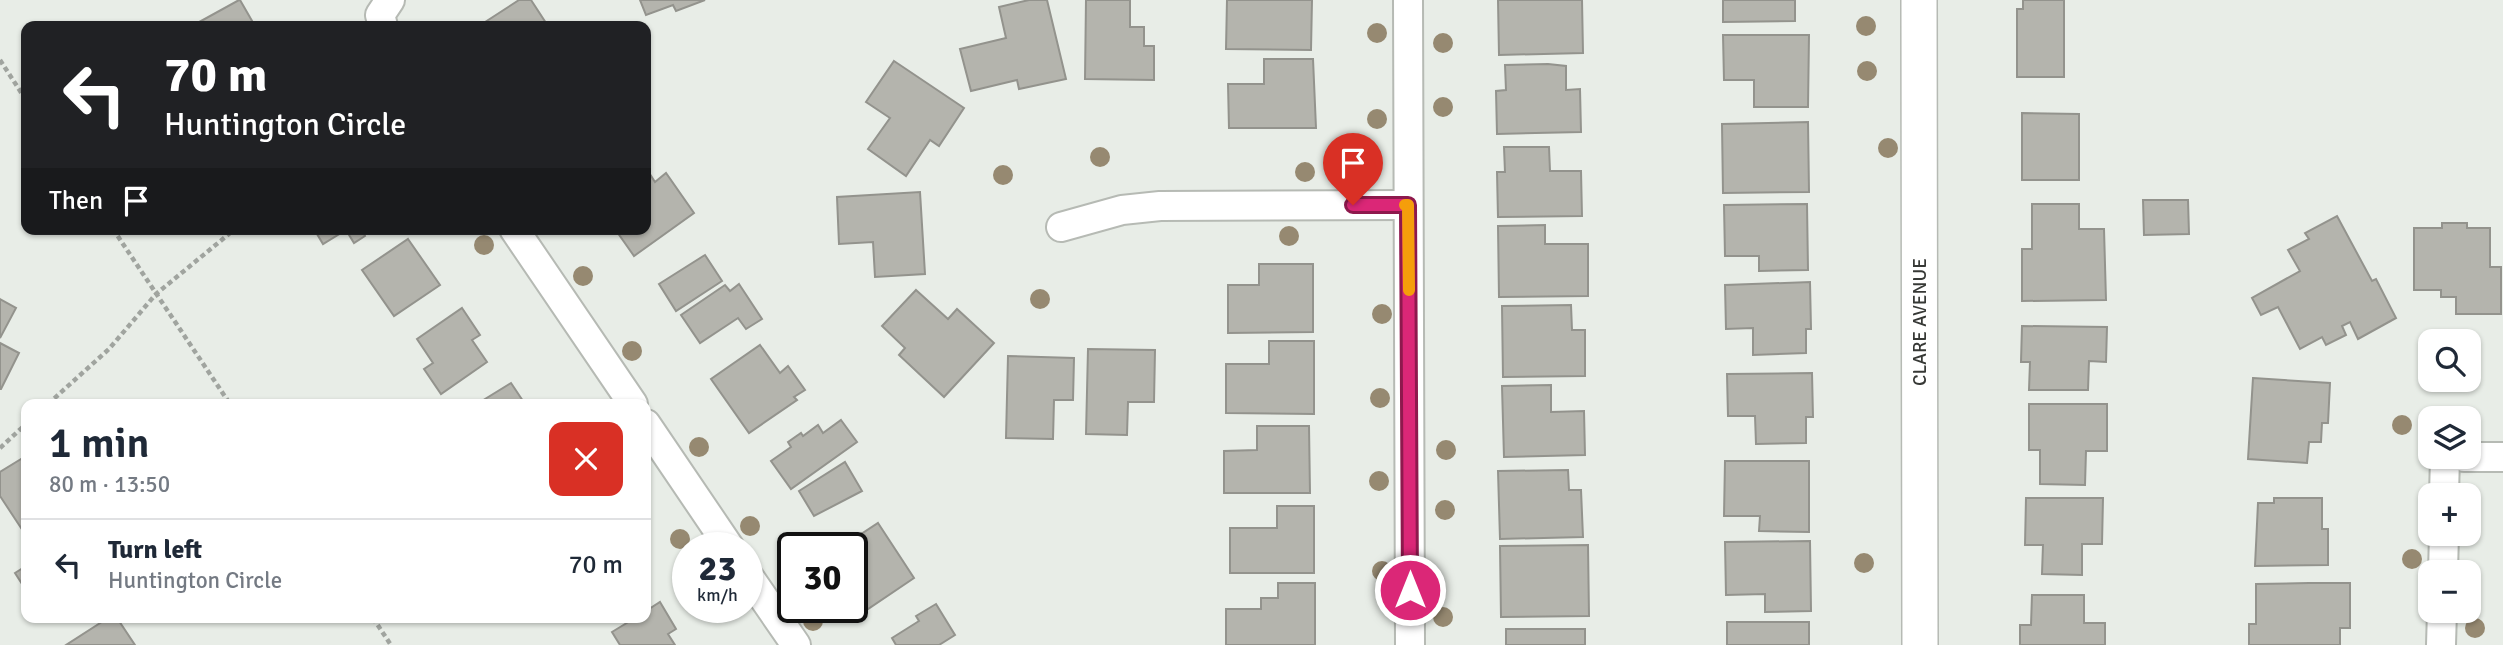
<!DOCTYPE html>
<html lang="en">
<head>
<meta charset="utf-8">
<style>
  :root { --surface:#fff; --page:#f6f6f7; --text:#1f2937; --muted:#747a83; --line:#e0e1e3 }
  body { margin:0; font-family:Signika,sans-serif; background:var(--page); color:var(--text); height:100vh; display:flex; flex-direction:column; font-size:26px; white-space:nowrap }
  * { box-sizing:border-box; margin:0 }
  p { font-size:23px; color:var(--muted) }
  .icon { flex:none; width:38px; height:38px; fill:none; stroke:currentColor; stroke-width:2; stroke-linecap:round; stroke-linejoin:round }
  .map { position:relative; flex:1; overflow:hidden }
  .panel { position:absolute; left:21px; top:399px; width:630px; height:224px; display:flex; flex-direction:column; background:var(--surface); border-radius:14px; box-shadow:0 2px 5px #0004 }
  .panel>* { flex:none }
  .banner { position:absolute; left:21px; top:21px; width:630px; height:214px; border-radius:14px; box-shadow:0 2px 5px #0004; background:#202124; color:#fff; overflow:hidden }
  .tools { position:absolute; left:2418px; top:329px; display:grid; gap:14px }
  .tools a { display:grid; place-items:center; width:63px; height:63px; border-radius:14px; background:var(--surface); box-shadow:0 2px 5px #0004; font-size:35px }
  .speed { position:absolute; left:672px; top:532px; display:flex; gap:14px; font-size:35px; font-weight:700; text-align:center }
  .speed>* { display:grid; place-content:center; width:91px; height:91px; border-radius:50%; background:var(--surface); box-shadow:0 2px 5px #0004; line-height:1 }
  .speed small { font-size:18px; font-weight:400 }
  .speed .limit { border:4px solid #111; border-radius:10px; background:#fff; color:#111 }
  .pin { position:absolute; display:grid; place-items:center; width:60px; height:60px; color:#fff; margin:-72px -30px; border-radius:50% 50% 50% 0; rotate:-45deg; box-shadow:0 0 7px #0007 }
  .pin .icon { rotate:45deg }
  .me { position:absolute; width:77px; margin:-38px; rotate:0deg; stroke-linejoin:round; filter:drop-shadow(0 0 5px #0008) }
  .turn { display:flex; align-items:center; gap:24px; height:147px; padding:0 28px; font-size:32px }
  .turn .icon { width:91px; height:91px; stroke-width:2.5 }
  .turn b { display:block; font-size:49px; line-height:60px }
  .then { display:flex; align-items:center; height:66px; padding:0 28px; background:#0003; gap:14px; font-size:26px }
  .round { display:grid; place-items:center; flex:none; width:74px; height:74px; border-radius:14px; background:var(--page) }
  .overview { display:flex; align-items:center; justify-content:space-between; height:119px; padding:0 28px }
  h1 { font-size:42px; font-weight:600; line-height:52px }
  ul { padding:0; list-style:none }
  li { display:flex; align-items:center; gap:21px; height:91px; padding:0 28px; border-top:2px solid var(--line) }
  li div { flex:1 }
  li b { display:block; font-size:26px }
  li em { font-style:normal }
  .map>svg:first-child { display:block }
  .building { fill:#b4b4ad; stroke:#93938d; stroke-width:2 }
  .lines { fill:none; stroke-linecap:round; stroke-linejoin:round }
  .minor-casing { stroke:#b6bab4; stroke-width:32 }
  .tertiary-casing { stroke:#b6bab4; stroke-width:38 }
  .path { stroke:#a0a49f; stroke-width:4.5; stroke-dasharray:5 3.5; stroke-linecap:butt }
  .minor { stroke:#fff; stroke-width:28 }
  .tertiary { stroke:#fff; stroke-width:35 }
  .tree { fill:#968971 }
  .route-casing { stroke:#8e194d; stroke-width:18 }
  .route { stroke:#db2777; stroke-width:12 }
  .slow { stroke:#f59e0b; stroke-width:12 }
  .labels { text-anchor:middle; stroke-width:6; stroke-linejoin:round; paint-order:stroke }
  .street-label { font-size:19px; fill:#373936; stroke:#fff }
</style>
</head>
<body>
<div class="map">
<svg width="2503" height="645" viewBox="0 0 2503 645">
  <rect width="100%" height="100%" fill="#e8ede7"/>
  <g class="building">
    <path d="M240 0 255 26H192L239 0Z"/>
    <path d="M519 0H531L548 26H479Z"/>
    <path d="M640 0H705L676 11 673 5 646 15Z"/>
    <path d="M1029 0H1047L1066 79 1019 89 1017 80 971 91 960 49 1006 38 999 7Z"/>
    <path d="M1086 0H1130V27H1144V46H1154V80L1085 79Z"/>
    <path d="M1227 0H1312L1311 50 1226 49Z"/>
    <path d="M1498 0H1582L1583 53 1499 55Z"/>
    <path d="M1723 0H1795V21L1723 22Z"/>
    <path d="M2023 0H2064V77H2017V9H2023Z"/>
    <path d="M1723 35H1809L1808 107H1754V80H1724Z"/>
    <path d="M1264 59H1313L1316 128H1229L1228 84H1264Z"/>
    <path d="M894 61 964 108 939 146 930 140 906 176 868 149 890 118 866 102Z"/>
    <path d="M1548 64 1566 66V90L1580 89 1581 132 1497 134 1496 91 1506 90 1505 65Z"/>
    <path d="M2022 113 2079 114V180H2022Z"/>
    <path d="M1808 122 1809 192 1723 193 1722 124Z"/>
    <path d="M1504 147H1549L1550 171H1581L1582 216 1498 217 1497 172H1505Z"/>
    <path d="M646 168 655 182 666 173 694 213 634 256 615 229H646Z"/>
    <path d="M920 192 925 274 875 277 873 242 839 244 837 197Z"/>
    <path d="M2143 200H2188L2189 234 2144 235Z"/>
    <path d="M1807 204 1808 270 1759 271V256H1725L1724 205Z"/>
    <path d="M2032 204H2079V229H2104L2106 300 2022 301V249H2032Z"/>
    <path d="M2337 216 2372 281 2376 279 2396 318 2358 339 2350 322 2342 326 2346 335 2326 345 2322 337 2300 349 2278 307 2261 315 2252 298 2300 271 2288 250 2309 239 2305 233Z"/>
    <path d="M2442 223H2467V228H2490V267H2501V314H2456V297H2441V290H2414V228H2442Z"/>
    <path d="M1545 225V244H1588V296L1499 297 1498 226Z"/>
    <path d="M314 229H366L363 232 365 236 354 243 346 230 323 244Z"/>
    <path d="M408 239 440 285 394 316 362 270Z"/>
    <path d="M705 255 722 281 676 311 659 284Z"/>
    <path d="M1259 264H1313V332L1228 333V285H1259Z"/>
    <path d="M1810 282 1811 329H1806V353L1753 355V328L1726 329 1725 285Z"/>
    <path d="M739 284 762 319 746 329 738 318 700 343 681 315 725 285 730 291Z"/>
    <path d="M916 290 948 319 957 309 994 343 944 397 899 355 905 348 882 326Z"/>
    <path d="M0 299 16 308 0 338Z"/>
    <path d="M1571 305 1572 330H1585V376L1503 377 1502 306Z"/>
    <path d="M462 308 480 335 472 340 487 362 441 394 424 369 433 363 417 339Z"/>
    <path d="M2022 326 2107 327 2106 362 2089 361 2088 390H2029L2030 362H2021Z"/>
    <path d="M1269 341H1314V414L1226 413V364H1269Z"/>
    <path d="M0 343 19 353 1 389H0Z"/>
    <path d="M760 345 780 373 788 366 805 390 794 397 797 400 749 433 711 379Z"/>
    <path d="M1088 349 1155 350 1154 402H1128L1127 435 1086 434Z"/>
    <path d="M1008 356 1074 358 1073 400H1054L1053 439 1006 438Z"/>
    <path d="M1812 373 1813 417H1806V443L1756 444 1755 416H1728L1727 374Z"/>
    <path d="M2253 378 2330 383 2328 423H2322L2321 442H2309L2307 463 2248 459Z"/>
    <path d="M511 383 525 404H477Z"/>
    <path d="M1551 385V412L1584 411 1585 455 1504 457 1502 386Z"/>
    <path d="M2029 404H2107V451H2086L2085 485 2040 484V450H2029Z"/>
    <path d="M841 420 857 442 791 489 771 461 791 447 788 442 801 433 803 436 818 425 823 433Z"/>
    <path d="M1257 426H1309L1310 493H1224V451L1257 450Z"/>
    <path d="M26 456V533L25 534 0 496V472Z"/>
    <path d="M1725 461H1809V532L1759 531 1760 516H1724Z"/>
    <path d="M845 462 862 491 814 516 799 491Z"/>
    <path d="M1568 470 1569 490H1581L1583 537 1500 539 1498 471Z"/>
    <path d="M2026 498H2103L2102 544H2082V575L2042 574 2043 545H2025Z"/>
    <path d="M2274 498H2322V529H2328V565L2255 566 2258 503H2274Z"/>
    <path d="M1277 506H1314V573H1230V528H1277Z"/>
    <path d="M878 523 914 578 868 609 852 585V548H840Z"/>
    <path d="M1810 541 1811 611 1765 612V594L1726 595 1725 542Z"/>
    <path d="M1588 545 1589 616 1501 617 1500 546Z"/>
    <path d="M26 566V590L15 573Z"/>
    <path d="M1278 583H1315V645H1226V609H1261V598H1278Z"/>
    <path d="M2309 583H2350V628H2340V645H2249V624H2256V584Z"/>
    <path d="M2032 595H2084V623H2105V645H2020V625H2031Z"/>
    <path d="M660 602 676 629 668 634 675 645H620L612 632 635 618H646V611Z"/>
    <path d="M936 604 955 635 939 645H896L892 638 919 621 916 616Z"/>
    <path d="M108 618H117L135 645H66Z"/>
    <rect x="1727" y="622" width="82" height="23"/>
    <rect x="1506" y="629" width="79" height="16"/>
  </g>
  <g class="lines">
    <defs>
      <g id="minor">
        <path d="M1408 0 1410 645"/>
        <path d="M383 26 380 15 390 0"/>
        <path d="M1061 227 1122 210 1160 206 1408 205"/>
        <path d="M514 229 633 404"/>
        <path d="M646 424 730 548"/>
        <path d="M2464 457H2503"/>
        <path d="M2444 495 2445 457"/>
        <path d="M2443 572 2444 534"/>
        <path d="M747 574 796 645"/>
        <path d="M2441 645 2442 611"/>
      </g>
      <path id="tertiary" d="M1919 0 1920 645"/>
    </defs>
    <use href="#minor" class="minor-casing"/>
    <use href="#tertiary" class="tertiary-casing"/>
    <g class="path">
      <path d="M0 60 26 100"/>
      <path d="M113 229 230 404"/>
      <path d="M48 404 109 349 156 294 235 229"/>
      <path d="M0 448 26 424"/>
      <path d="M373 618 391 645"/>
    </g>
    <use href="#minor" class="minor"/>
    <use href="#tertiary" class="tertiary"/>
  </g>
  <g class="tree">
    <circle cx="1866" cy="26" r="10"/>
    <circle cx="1377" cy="33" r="10"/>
    <circle cx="1443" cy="43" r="10"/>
    <circle cx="1867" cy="71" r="10"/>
    <circle cx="1443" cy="107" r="10"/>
    <circle cx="1377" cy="119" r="10"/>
    <circle cx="1888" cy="148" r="10"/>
    <circle cx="1100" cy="157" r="10"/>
    <circle cx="1305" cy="172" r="10"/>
    <circle cx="1003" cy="175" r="10"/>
    <circle cx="1289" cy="236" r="10"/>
    <circle cx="484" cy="245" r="10"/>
    <circle cx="583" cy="276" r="10"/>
    <circle cx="1040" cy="299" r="10"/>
    <circle cx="1382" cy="314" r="10"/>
    <circle cx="632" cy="351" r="10"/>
    <circle cx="1380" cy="398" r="10"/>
    <circle cx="2402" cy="425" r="10"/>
    <circle cx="699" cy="447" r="10"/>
    <circle cx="1446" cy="450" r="10"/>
    <circle cx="1379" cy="481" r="10"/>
    <circle cx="1445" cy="510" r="10"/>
    <circle cx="750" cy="526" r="10"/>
    <circle cx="680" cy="539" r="10"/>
    <circle cx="2412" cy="559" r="10"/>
    <circle cx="1864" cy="563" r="10"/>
    <circle cx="1382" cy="571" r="10"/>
    <circle cx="1443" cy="617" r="10"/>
    <circle cx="813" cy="621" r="10"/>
    <circle cx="2475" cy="628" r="10"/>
  </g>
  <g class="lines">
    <defs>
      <path id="route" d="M1353 205H1408L1410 590"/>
    </defs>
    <use href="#route" class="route-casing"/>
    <use href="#route" class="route"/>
    <path class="slow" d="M1405 205H1408L1409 290"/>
  </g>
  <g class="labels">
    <g class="street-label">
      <text transform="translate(1919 322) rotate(-90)" y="7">CLARE AVENUE</text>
    </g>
  </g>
</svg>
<div class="tools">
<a><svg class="icon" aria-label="search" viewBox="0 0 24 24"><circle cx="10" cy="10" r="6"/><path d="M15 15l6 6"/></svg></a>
<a><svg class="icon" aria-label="layers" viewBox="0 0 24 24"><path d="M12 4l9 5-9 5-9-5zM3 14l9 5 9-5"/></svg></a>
<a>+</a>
<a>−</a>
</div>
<div class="speed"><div>23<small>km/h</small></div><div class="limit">30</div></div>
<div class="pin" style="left:1353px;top:205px;background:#d93025"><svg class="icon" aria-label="arrive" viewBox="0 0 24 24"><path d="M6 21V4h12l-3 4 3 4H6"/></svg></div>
<svg class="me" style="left:1410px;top:590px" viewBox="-20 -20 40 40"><circle r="17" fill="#db2777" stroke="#fff" stroke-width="3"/><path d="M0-11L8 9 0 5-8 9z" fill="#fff"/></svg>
<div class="banner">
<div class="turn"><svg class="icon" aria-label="left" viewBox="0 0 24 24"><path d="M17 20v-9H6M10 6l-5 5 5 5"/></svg><div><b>70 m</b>Huntington Circle</div></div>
<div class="then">Then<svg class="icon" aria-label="arrive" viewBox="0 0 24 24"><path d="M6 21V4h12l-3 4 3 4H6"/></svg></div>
</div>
<section class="panel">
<div class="overview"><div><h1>1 min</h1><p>80 m · 13:50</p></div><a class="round" style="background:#d93025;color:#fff"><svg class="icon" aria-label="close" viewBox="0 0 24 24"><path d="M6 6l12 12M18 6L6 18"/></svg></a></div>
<ul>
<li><svg class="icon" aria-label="left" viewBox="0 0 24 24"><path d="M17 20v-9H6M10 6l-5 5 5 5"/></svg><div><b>Turn left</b><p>Huntington Circle</p></div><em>70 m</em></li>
</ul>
</section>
</div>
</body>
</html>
